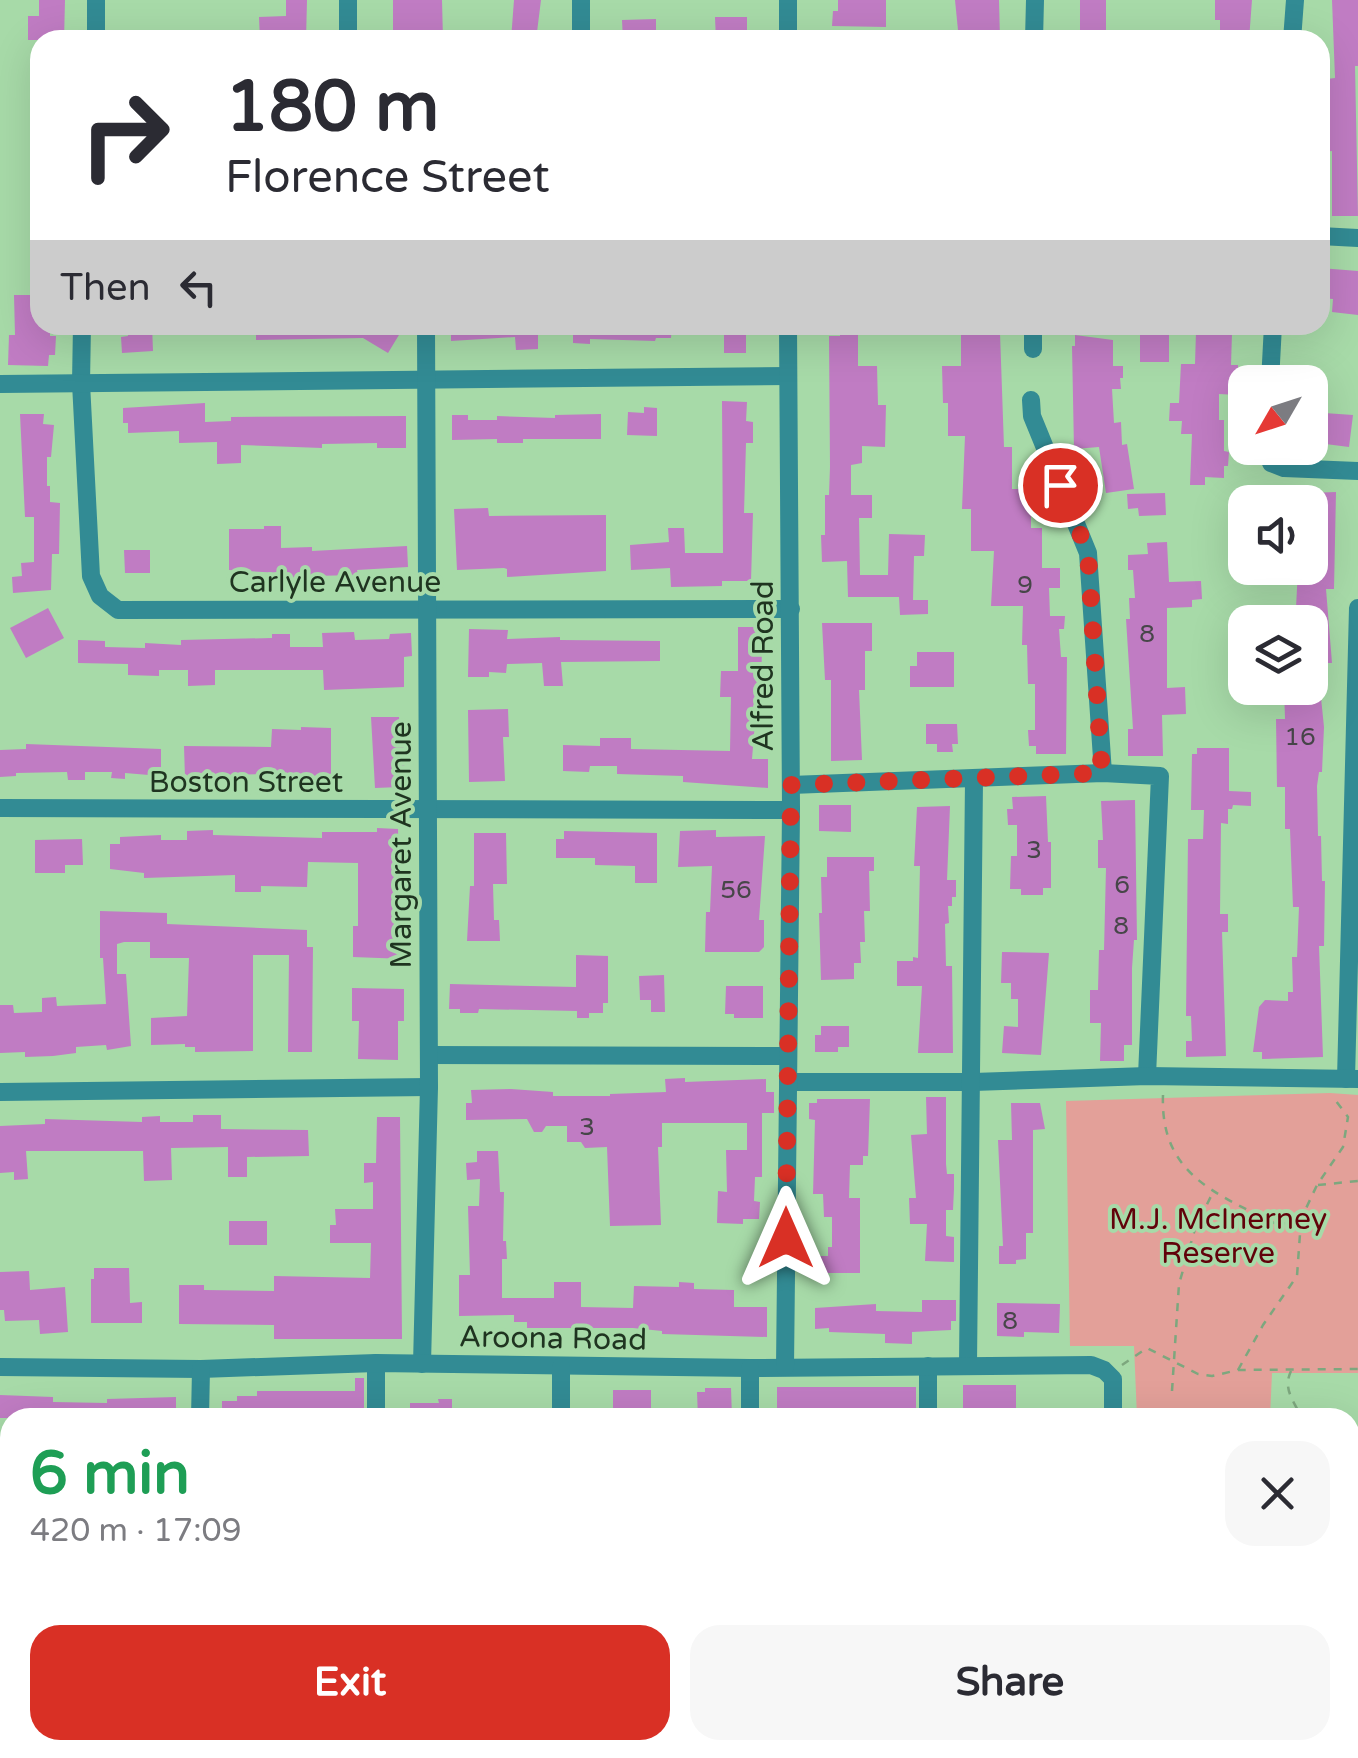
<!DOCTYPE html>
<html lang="en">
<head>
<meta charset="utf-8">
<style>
  :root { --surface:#fff; --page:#f7f7f7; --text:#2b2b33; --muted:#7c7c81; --accent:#d93025 }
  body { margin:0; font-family:"Varela Round",sans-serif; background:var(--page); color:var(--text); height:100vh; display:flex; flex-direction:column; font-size:38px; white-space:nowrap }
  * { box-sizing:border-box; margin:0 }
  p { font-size:32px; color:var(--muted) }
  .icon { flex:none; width:55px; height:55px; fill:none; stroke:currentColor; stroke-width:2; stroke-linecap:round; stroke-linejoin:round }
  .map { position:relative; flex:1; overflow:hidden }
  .side { position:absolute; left:0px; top:1408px; width:1360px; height:352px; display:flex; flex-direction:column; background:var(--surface); border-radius:30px 30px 0 0; box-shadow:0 10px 40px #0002 }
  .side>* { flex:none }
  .top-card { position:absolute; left:30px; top:30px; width:1300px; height:305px; border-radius:30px; box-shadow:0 10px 40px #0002; background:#fff; color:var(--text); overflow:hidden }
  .needle { width:65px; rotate:231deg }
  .controls { position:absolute; left:1228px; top:365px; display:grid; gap:20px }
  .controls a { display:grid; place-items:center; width:100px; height:100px; border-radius:20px; background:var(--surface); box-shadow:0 10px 40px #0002; font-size:50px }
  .pin { position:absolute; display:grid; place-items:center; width:85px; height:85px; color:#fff; margin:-42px; border:5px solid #fff; border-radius:50%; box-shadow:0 2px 10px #0007 }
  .me { position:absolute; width:110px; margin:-55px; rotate:0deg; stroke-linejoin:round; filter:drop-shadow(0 0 8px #0008) }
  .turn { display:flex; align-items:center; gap:35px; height:210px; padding:0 30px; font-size:45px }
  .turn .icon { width:130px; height:130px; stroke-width:2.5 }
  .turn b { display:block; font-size:70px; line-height:85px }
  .then { display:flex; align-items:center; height:95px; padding:0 30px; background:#0003; gap:20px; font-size:38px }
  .round { display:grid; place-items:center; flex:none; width:105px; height:105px; border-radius:30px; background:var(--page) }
  .overview { display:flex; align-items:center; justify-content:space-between; height:170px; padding:0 30px }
  h1 { font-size:60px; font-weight:800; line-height:75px; color:#1e9e55 }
  .button { display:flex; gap:20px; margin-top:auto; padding:20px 30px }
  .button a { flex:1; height:115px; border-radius:30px; background:var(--accent); color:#fff; font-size:40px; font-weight:800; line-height:115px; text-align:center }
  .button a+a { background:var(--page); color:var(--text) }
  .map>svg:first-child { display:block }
  .green { fill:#e3a099 }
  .building { fill:#c07cc3 }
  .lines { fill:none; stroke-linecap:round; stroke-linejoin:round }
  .path { stroke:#7da77e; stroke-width:2.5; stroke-dasharray:8 8; stroke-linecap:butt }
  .street { stroke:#328b94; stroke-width:18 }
  .route { stroke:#d93025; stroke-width:18; stroke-dasharray:0 32.4 }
  .labels { text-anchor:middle; stroke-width:8; stroke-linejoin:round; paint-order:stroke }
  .number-label { font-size:25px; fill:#474649 }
  .street-label { font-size:30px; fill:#1f3420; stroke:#a7daa8 }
  .park-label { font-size:30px; fill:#61020a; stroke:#a7daa8 }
</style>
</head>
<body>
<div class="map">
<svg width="1358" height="1758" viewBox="0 0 1358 1758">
  <rect width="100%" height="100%" fill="#a7daa8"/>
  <path class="green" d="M1330 1093 1358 1095V1373H1272L1270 1417H1137L1134 1346H1070L1066 1101Z"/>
  <g class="building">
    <path d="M39 0H65L64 40H28V16H39Z"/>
    <path d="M286 0H307L306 40H260L259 17 286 16Z"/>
    <path d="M393 0H442L443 40H393Z"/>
    <path d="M514 0H541L536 40H511Z"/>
    <path d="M838 0H886V27L832 26 833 11H838Z"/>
    <path d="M955 0H999L1000 40H959Z"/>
    <rect x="1080" y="0" width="26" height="40"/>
    <path d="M1215 0H1252L1249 40H1220V20H1215Z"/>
    <path d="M1332 0H1358V66H1355L1358 216H1332V151L1324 152 1322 92H1328L1327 79 1335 78Z"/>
    <path d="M715 17H747V40H716Z"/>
    <path d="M656 19V40H623L622 20Z"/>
    <path d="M1320 268 1358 271V315L1332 312 1333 299 1320 298Z"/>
    <path d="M14 295H40V325H50V336H56L55 355H49L48 366 8 365 9 335H15Z"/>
    <path d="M127 325H152L153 351 122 353 121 337 128 336Z"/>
    <path d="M256 325H405L388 353 363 338 256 340Z"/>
    <path d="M451 325H538V349L516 350 515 337 451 341Z"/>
    <path d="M573 325H672L671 338H656L655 341 590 339V344L573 343Z"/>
    <rect x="724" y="325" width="22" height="28"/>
    <path d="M961 325H996V333H1000L1004 447H1012V489H1031V528H1042V568H1060V588H1049L1050 616H1065L1064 629H1059L1061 657H1067L1066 754H1036V746H1029L1028 730H1035V684H1028L1027 645H1022L1023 606H991L994 551H971V509H962L965 436H948V403H943L942 366H961Z"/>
    <path d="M1153 325H1169V362H1140V335H1153Z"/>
    <path d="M858 331V366H877L878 405H886L885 447 862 446V463L851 465V495H872V518H859L860 575H888L889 534 925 535 924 556H914L913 600H928V614L900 615 899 597H848L847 561 822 562 821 535H825V495H829L830 467 829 336H840V332Z"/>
    <path d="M1196 332 1232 333 1231 365H1238V395L1219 394V420H1224V451L1229 452 1228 466H1224V478L1205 477V485H1190L1192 434H1181L1182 421H1169L1170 403H1179L1181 364H1195Z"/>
    <path d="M1075 335 1113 340V366H1123V378H1120L1121 389H1112L1114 423 1121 422 1122 445 1127 444 1134 489 1106 493 1099 447 1074 449 1072 346H1075Z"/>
    <path d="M722 401 747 402 746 421 753 422V443H746L744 513H753L751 581H722V586L671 587 670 568 631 570 630 545 669 542 668 528H684L685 553H723Z"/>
    <path d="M205 403V422L231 421V417L406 416V448H377V443L322 444V448L241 445V463L217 464V442L179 443V431L128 433V423H123V408Z"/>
    <path d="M644 407 657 408V436L627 435 628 412 644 413Z"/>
    <path d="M1310 412 1353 415 1349 447 1310 442Z"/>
    <path d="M20 414H44L43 424 54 425 51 457H47V486H50V502L60 503 59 554H52L51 590 13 593 12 577 22 576 21 563 34 562V517H25Z"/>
    <path d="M601 414V439H523V443H497V439L452 440V415H468V420H497V416L555 418V415Z"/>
    <path d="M1336 492 1334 589H1326L1332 663H1326V675L1310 674V622H1280L1279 608H1296L1298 568H1310V493Z"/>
    <path d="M1165 493 1166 515 1139 516 1138 508 1128 509 1127 494Z"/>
    <path d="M488 508 489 516 606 515V571L507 577V569L504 568 457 570 454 509Z"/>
    <path d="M264 526H281V548L312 547V551L407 546 408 567 357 570 358 575 312 576V582L281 583V573L229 570V529H264Z"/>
    <path d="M1167 542 1169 582 1201 581 1202 599 1192 600V607L1167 608V688L1185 687 1186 714 1162 715 1163 756H1128V729H1133L1126 619H1130L1129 598H1135L1133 570H1128V555L1148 554 1147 543Z"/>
    <path d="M124 550H150V573H125Z"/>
    <path d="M48 608 64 638 26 658 10 628Z"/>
    <path d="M822 623H872V651H865V690H859L862 760 831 761V680H825Z"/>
    <path d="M738 627H757V643H762L761 698H757L752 759H768V788L683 782V776L617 774V766H590L589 772 563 771V745L600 746V738H631V749L730 751 731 697H720L721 671H738Z"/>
    <path d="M469 629 508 630 507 639 560 637V640L660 641V661L561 662 563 686H544L542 663 507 664 506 673 489 672V677H468Z"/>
    <path d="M354 632 355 640 389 639 390 634 411 633 412 656 404 657V687L324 690 323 670H215V685L188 686V670H159V676L128 675V664L78 663V640L105 641V647L145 648V643L181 645V640L272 638V634H290V647H323L322 633Z"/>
    <path d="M917 652H954V687H910V666H917Z"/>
    <path d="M1284 688H1320L1324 727 1322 772H1319L1317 786 1318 836H1321L1322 881H1325L1324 946H1319L1323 1057 1262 1059V1052H1253L1259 1007 1265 1000 1288 1001V992H1293L1292 957H1297L1299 907H1293L1290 829H1285V787H1277L1276 719H1285Z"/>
    <path d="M508 709 509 737H503L505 781 469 782 468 710Z"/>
    <path d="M371 717H399L400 730 403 729 405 777H400V787L375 788Z"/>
    <path d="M926 724H957L958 744H952L953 752H937V744H926Z"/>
    <path d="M301 727 331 728V776H315L316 781 270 780 271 774 221 775 222 781 185 778 184 746 271 747 272 729 301 730Z"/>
    <path d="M26 744 161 749V776L125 773V779L111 778 112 772H85V780H68L67 772 16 773V776L0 777V750L26 749Z"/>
    <path d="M1197 748H1229V791L1251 792V806L1233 805 1232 809H1228V824L1221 823 1220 914H1228V932H1222L1226 1056 1186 1057V1041H1192L1191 1016H1186L1188 839H1203L1204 810H1191L1192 754H1197Z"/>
    <path d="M1046 796 1048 842H1051V888H1043V895H1021V889H1010L1011 856H1017V825H1008L1007 809H1013L1012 797Z"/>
    <path d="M1135 800 1137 940H1134L1132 968V1045H1124V1061H1100L1101 1023H1090V990H1098L1099 950H1104L1106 868H1098V840H1103L1101 801Z"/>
    <path d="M819 805H851V832L819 831Z"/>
    <path d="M950 806 947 880H956V897H952V906H948L949 923 945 924 946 966H952L953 1053H918L922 986H897V961H913V957L918 958 920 866H914L917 807Z"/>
    <path d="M377 828 398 829 400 926H404L405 959 353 957V926H358V863L308 862 307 887 261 886V892H235V875L144 878V873L110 869V844H120V837L161 835V840H187V831L213 830V835L322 838V832H377Z"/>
    <path d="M716 830V837L765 836 759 920H764V947L759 952H705L706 912H710L712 866 678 867 680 831Z"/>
    <path d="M564 831 657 833V883H635V866L595 865V858H556V839H564Z"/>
    <path d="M474 833H506L507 884H493L494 920H499L500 941H467L470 886H474Z"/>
    <path d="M82 839 83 865H65V873H35V840Z"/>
    <path d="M827 857H874V871H869L870 911H864L865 942H860L861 963H854V979L821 980 819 913H822L821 877H827Z"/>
    <path d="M100 911 167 913V924L307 930V947H313L312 1052H288L289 955H253V1051L195 1052V1047H185V1044L151 1045V1018L187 1016 189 958H150V942H124L117 944V974H126L131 1046 107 1050 106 1045 76 1047V1053L53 1056 25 1057V1052L0 1053V1005H13L14 1013 42 1012V998L56 997 57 1006 106 1004 103 958H100Z"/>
    <path d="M1002 952 1049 953 1041 1055 1002 1053 1004 1026 1018 1027V999H1011V983H1001Z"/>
    <path d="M576 955 608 956V1003H603V1013H589V1018H577V1011L479 1009 478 1013H460V1009H449L450 984 576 987Z"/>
    <path d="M664 975 665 1012H651V1000H640L639 976Z"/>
    <path d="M726 986H763V1018H734V1014H725Z"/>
    <path d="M352 988 404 989V1021H398V1060L358 1059 359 1021H352Z"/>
    <path d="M821 1026H849V1047H838V1052H815V1035H821Z"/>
    <path d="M685 1078V1082L766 1079V1092H774V1113H762V1177H755L754 1201 760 1202 759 1219H743V1224L717 1223 718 1191 727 1192 726 1150H747V1123H662V1147H658L661 1225 610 1226 607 1147 585 1148 581 1142H567V1126H546L542 1132H534L527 1119 466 1120V1103H472L471 1090 511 1089 553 1092V1096H610V1094L666 1092 665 1079Z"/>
    <path d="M926 1097H946V1164L947 1174H954V1189L953 1210H946V1236L954 1237V1262L925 1261 927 1224H910L909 1198H916L911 1135 927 1134Z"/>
    <path d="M817 1099H870L868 1156H863V1165H850L849 1198H860V1273H820V1256H828V1247H832V1217H824L823 1194H813L815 1120 809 1119V1103H817Z"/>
    <path d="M1011 1103H1040L1045 1129 1033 1130V1233H1026V1259L1016 1260V1264H999V1246H1003L998 1140H1012Z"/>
    <path d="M193 1115H221V1129L308 1130 309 1156 247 1157V1177H228V1147L171 1148 172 1180 144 1181 143 1151H26L28 1179 14 1180V1172L0 1173V1126L45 1124V1119L142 1122V1117L160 1116V1122H193Z"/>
    <path d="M377 1117H400L402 1339H274V1325L179 1324V1285H204V1290L274 1291V1276L370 1278 371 1243H330V1225H336L335 1209H373V1182L364 1183V1163H376Z"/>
    <path d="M477 1151H498L500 1192H504L503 1241H506L507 1259H502V1298H554V1282H581V1307L633 1308 634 1286 679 1287V1282L694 1283V1289L734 1290V1307H767V1337L662 1334V1331L633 1328H527V1322H514V1315L459 1316V1275H470L468 1206H479L480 1179 467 1180 466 1163 477 1162Z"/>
    <rect x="229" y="1221" width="38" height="24"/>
    <path d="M94 1268H129L130 1303 142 1302V1323H91V1279H94Z"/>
    <path d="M29 1271 30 1290 65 1287 68 1332 40 1334 39 1320 5 1321 4 1310H0V1272Z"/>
    <path d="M922 1300H956V1321H951V1330L912 1332V1344L885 1343V1334L829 1332V1328L815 1329V1308L876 1304V1311L922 1312Z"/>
    <path d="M997 1303 1060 1304 1059 1333 1024 1332V1337L997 1336Z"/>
    <path d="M355 1378H364V1418H222V1401H237V1396H257V1391H355Z"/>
    <path d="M963 1385H1016V1418H974V1413H963Z"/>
    <path d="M777 1387H916V1417L777 1418Z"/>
    <path d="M705 1388H731L732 1418H698L697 1392H705Z"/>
    <path d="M613 1390H651V1411L613 1410Z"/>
    <path d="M0 1395 53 1397V1402L107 1403V1399L176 1397V1418H0Z"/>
    <path d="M438 1399H452V1418H410V1403H439Z"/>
  </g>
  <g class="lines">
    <g class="path">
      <path d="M1163 1095C1160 1175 1217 1194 1278 1225L1301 1219 1317 1185 1343 1147 1348 1117 1333 1097"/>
      <path d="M1318 1185 1358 1181"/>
      <path d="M1122 1365 1147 1348 1198 1374 1212 1376 1238 1370 1358 1369"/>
      <path d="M1238 1370 1263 1325 1297 1276 1301 1220"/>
      <path d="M1291 1371C1282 1390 1295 1401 1301 1418"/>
      <path d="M1172 1391 1179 1284 1195 1229 1214 1190"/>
    </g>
    <g class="street">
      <path d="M348 0V40"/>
      <path d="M96 40V0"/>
      <path d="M581 40V0"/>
      <path d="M788 40V0"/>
      <path d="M1034 40 1035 0"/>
      <path d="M1292 40 1295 0"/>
      <path d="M1320 236 1358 238"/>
      <path d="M82 325 81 383 91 576 100 596 118 610 791 609"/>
      <path d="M1033 349V325"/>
      <path d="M1270 382 1273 325"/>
      <path d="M0 384 788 376"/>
      <path d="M1031 400 1032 416 1088 553 1103 773"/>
      <path d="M1266 448 1271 463 1284 468 1358 471"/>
      <path d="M791 785 1103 773 1160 776 1147 1076"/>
      <path d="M0 808 791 810"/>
      <path d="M429 1055 787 1056"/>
      <path d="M1346 1079 1358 608"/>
      <path d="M788 1082H973L1147 1076 1358 1079"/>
      <path d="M0 1092 429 1087"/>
      <path d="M376 1363V1418"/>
      <path d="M422 1364 429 1087 426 325"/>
      <path d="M968 1365 974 780"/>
      <path d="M928 1366V1418"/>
      <path d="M0 1367 201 1369 376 1363 750 1368 1091 1365 1104 1370 1113 1379V1418"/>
      <path d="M561 1367V1418"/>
      <path d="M785 1367 791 810 788 325"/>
      <path d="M750 1368V1418"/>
      <path d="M200 1418 201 1369"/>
      <path d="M378 1750V1758"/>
      <path d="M562 1750V1758"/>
      <path d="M1115 1750V1758"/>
      <path d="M199 1758V1750"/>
      <path d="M749 1758V1750"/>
      <path d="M928 1758V1750"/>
      <path d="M1298 1758V1750"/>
    </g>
  </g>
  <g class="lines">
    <path class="route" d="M786 1238 791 785 1102 773 1088 553 1060 485"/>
  </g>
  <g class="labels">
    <g class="number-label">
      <text x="1025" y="593">9</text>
      <text x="1147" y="642">8</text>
      <text x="1300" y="745">16</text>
      <text x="1034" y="858">3</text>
      <text x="1122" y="893">6</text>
      <text x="736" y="898">56</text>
      <text x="1121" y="934">8</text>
      <text x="587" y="1135">3</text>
      <text x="1010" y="1329">8</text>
    </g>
    <g class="street-label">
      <text x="335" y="592">Carlyle Avenue</text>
      <text transform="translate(763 666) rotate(-90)" y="10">Alfred Road</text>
      <text x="246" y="792">Boston Street</text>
      <text transform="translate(401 845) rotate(-90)" y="10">Margaret Avenue</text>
      <text transform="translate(553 1338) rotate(1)" y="10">Aroona Road</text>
    </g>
    <g class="park-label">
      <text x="1218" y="1229">M.J. McInerney<tspan x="1218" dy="34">Reserve</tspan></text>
    </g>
  </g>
</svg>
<div class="controls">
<a><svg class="needle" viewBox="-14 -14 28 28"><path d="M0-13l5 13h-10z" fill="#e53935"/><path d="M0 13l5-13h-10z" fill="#7c7c81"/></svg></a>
<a><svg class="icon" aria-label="sound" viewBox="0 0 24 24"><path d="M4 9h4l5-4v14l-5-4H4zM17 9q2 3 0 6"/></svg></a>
<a><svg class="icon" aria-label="layers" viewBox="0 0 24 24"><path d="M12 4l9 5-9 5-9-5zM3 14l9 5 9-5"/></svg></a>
</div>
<div class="pin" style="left:1060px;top:485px;background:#d93025"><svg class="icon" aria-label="arrive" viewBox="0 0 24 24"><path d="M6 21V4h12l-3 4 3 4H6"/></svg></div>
<svg class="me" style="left:786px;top:1238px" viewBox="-20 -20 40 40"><path d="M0-17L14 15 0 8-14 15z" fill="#d93025" stroke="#fff" stroke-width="4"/></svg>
<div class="top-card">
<div class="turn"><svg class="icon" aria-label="right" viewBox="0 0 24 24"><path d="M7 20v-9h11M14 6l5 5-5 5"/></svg><div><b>180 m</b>Florence Street</div></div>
<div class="then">Then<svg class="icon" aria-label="left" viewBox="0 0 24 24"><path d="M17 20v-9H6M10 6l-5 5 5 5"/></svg></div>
</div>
<section class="side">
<div class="overview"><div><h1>6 min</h1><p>420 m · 17:09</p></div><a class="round"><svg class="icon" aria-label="close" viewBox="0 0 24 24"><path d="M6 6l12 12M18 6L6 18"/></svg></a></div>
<div class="button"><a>Exit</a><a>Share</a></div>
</section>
</div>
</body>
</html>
